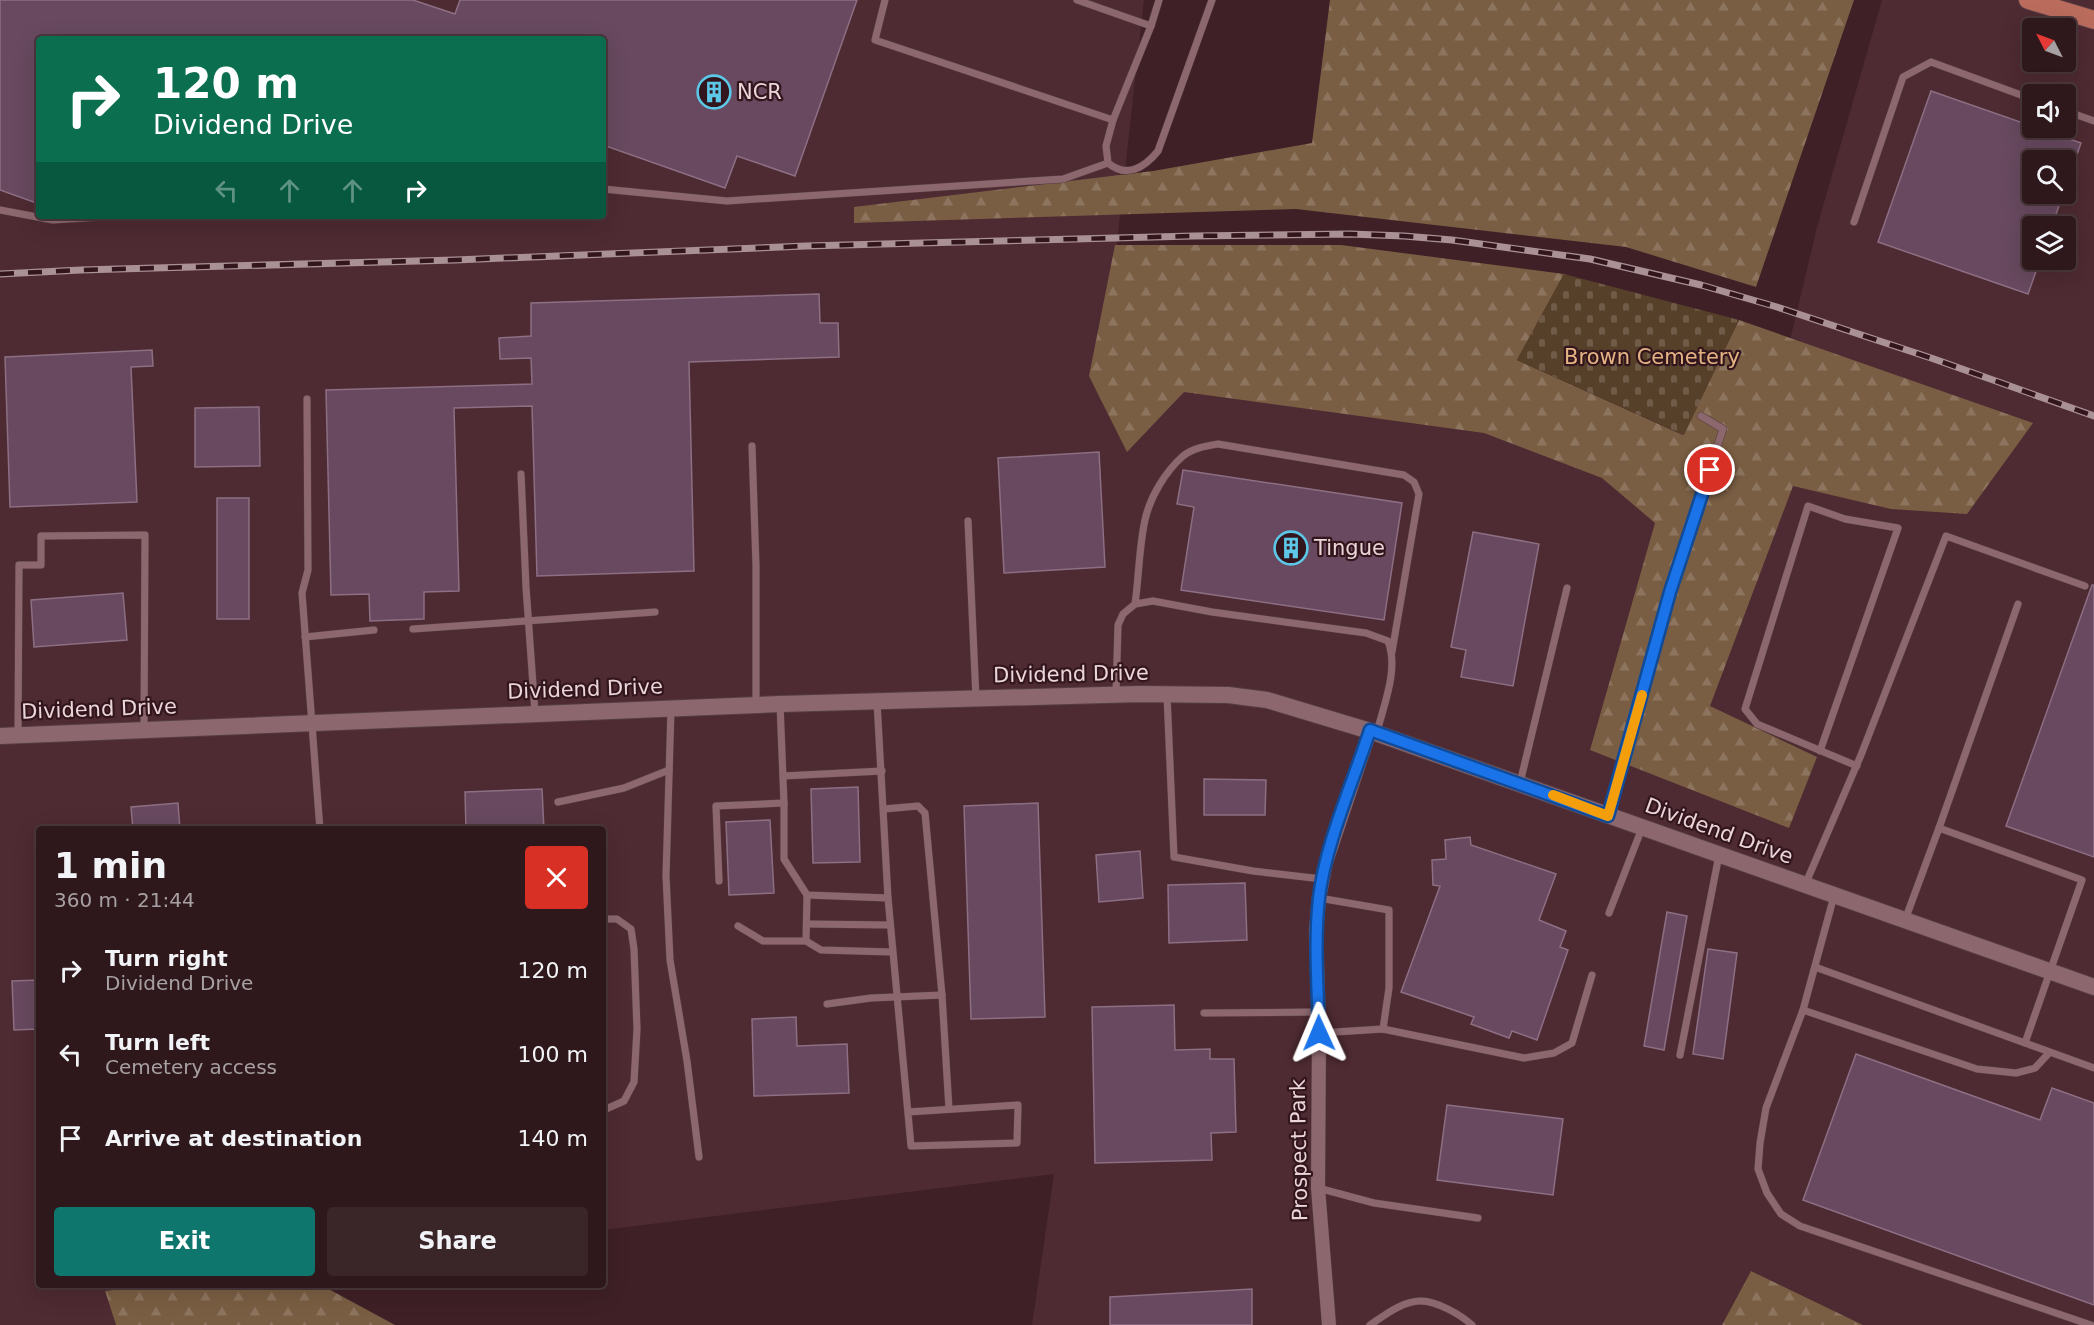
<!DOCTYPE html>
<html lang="en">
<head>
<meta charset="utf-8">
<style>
  :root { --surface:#2e181c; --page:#3a2529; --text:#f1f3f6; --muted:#a7a0a3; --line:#49373b; --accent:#0f766e }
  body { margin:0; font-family:"DejaVu Sans",sans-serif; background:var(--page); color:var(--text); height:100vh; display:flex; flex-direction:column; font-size:22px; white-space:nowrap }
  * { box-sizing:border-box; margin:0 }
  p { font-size:20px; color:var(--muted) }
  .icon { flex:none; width:33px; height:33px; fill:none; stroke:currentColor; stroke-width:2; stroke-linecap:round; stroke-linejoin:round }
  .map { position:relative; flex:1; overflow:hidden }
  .panel { position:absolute; left:36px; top:826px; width:570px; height:462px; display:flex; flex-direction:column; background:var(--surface); border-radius:6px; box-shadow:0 6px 24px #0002,0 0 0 2px var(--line) }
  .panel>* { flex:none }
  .banner { position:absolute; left:36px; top:36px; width:570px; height:183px; border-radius:6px; box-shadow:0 6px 24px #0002,0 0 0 2px var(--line); background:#0b6e4f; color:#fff; overflow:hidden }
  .needle { width:39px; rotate:312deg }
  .tools { position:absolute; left:2022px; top:18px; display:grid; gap:12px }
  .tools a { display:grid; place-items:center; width:54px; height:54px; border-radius:6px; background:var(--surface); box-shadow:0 6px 24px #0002,0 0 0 2px var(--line); font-size:30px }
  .pin { position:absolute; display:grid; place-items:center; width:51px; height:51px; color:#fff; margin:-26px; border:3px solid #fff; border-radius:50%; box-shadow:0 2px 6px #0007 }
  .me { position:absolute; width:66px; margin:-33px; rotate:359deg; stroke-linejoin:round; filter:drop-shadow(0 0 4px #0008) }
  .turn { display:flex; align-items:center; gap:21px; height:126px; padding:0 18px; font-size:27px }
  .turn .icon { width:78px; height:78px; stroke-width:2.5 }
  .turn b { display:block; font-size:42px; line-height:51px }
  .lanes { display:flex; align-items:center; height:57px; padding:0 18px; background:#0003; justify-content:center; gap:30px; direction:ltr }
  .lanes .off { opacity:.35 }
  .round { display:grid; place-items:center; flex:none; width:63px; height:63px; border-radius:6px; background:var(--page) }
  .headline { display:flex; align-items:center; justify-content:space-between; height:102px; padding:0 18px }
  h1 { font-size:36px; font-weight:700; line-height:45px }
  .cta { display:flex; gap:12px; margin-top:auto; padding:12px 18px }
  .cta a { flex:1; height:69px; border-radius:6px; background:var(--accent); color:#fff; font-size:24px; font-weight:700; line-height:69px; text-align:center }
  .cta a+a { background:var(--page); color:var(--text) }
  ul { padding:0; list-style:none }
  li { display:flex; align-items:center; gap:18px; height:84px; padding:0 18px }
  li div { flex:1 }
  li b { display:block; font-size:22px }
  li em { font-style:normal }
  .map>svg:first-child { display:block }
  .built { fill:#4e2a32; fill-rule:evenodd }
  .forest { fill:url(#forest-firs) }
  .cemetery { fill:url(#cemetery-stones) }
  .building { fill:#68495f; stroke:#8c6f83; stroke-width:1.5 }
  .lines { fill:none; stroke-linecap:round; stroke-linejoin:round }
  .service-casing { stroke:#573d44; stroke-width:8 }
  .minor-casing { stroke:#573d44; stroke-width:15 }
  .tertiary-casing { stroke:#573d44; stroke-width:18 }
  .primary-casing { stroke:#573d44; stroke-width:20 }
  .service { stroke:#8c686e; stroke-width:7 }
  .minor { stroke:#8c686e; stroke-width:14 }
  .tertiary { stroke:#8c686e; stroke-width:16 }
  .primary { stroke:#bb6c5d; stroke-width:18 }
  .rail-casing { stroke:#a99195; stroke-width:7 }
  .rail { stroke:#33161d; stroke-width:4.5; stroke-dasharray:14; stroke-linecap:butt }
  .route-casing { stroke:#114b97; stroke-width:15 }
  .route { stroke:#1a73e8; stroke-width:10 }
  .slow { stroke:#f59e0b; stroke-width:10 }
  .labels { text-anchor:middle; stroke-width:4.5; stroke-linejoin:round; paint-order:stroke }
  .poi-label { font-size:21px; fill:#ead5d9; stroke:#33161d; text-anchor:start }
  .park-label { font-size:21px; fill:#e4b384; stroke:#33161d }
  .street-label { font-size:21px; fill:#ead5d9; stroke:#33161d }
</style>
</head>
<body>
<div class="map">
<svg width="2094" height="1325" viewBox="0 0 2094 1325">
  <defs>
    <pattern id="forest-firs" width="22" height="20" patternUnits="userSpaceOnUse" patternTransform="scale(1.5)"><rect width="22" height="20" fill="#7a5e43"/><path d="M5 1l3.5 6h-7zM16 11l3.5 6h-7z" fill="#8d745e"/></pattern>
    <pattern id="cemetery-stones" width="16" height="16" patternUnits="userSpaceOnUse" patternTransform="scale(1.5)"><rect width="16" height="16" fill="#574029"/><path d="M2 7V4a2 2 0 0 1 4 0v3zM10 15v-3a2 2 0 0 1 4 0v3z" fill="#6f5b47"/></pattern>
  </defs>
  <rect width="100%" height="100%" fill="#3e2026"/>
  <path class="built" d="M0 0H1144L1102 377 1766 441 1817 227 1882 0H2094V1325H1863L1751 1271 1722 1325H1032L1054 1174 603 1230V830H39V1286H149L105 1291 116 1325H0ZM2032 28H2066V62H2032ZM39 39H603V216H39ZM2032 94H2066V128H2032ZM2032 160H2066V194H2032ZM2032 226H2066V260H2032Z"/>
  <g class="forest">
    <path d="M1330 0H1854L1756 287 1626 247 1296 209 854 223V207L1153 171 1312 143Z"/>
    <path d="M1115 245H1341L1564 274 1517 360 1683 435 1739 320 2033 423 1967 514 1891 509 1793 486 1710 706 1817 757 1789 828 1590 750 1655 523 1602 478 1484 433 1184 392 1127 452 1089 376Z"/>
    <path d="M1751 1271 1863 1325H1722Z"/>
    <path d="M149 1286H323L395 1325H116L105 1291Z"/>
  </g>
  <path class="cemetery" d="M1564 274 1739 320 1684 435 1517 360Z"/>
  <g class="building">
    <path d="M0 0H413L455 14 460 0H857L795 176 737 156 725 188 603 145V39H39V204L0 190Z"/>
    <path d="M1931 91 2081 143 2075 160H2032V194H2063L2052 226H2032V260H2040L2028 294 1878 242Z"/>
    <path d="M819 294 820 323H838L839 357 689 362 694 571 537 576 532 406 454 408 459 591 424 592V619L370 621 369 594 331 595 326 390 532 384 531 358 500 359 499 338 531 336V303Z"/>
    <path d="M152 350 153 366 131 367 137 502 10 507 5 357Z"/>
    <path d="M259 407 260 466 195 467V408Z"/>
    <path d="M1099 452 1105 567 1004 573 998 458Z"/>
    <path d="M1183 470 1402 503 1384 620 1181 590 1194 507 1177 504Z"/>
    <rect x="217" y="498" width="32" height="121"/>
    <path d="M1473 532 1539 544 1513 686 1461 677 1466 650 1451 647Z"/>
    <path d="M2092 585H2094V857L2006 826Z"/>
    <path d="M123 593 127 640 34 647 31 600Z"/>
    <path d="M1204 779 1266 780 1265 815H1204Z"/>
    <path d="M858 787 860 862 813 863 811 789Z"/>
    <path d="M542 789 544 830H466L465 792Z"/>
    <path d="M178 803 180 830H133L131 807Z"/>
    <path d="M1038 803 1045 1017 971 1019 964 806Z"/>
    <path d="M770 820 774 893 729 895 726 822Z"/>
    <path d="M1470 837 1471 845 1556 874 1539 920 1566 931 1560 947 1568 950 1537 1040 1512 1031 1509 1038 1471 1024 1474 1017 1401 992 1440 886 1433 885 1432 860 1446 859 1445 840Z"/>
    <path d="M1140 851 1143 898 1099 902 1096 855Z"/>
    <path d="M1245 883 1247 940 1169 943 1168 885Z"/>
    <path d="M1667 912 1687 916 1664 1050 1644 1046Z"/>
    <path d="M1708 949 1737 953 1723 1059 1693 1054Z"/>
    <path d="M39 980V1029L14 1030 12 981Z"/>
    <path d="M1174 1005 1175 1050 1210 1049V1059H1234L1236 1132 1211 1133 1212 1160 1095 1163 1092 1007Z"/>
    <path d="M796 1017 797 1046 847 1044 849 1093 754 1096 752 1019Z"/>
    <path d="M1856 1054 2040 1120 2052 1088 2094 1103V1305L1803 1200Z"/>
    <path d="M1447 1105 1563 1119 1553 1195 1437 1180Z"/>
    <path d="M1252 1289V1325H1110V1297Z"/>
  </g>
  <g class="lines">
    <defs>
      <g id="service">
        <path d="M885 0 875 40 1113 120 1151 26"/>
        <path d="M1077 0 1151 26 1159 0"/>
        <path d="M2066 111 2094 121"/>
        <path d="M1113 120 1106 146 1108 163C1127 179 1145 167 1158 151L1212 0"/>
        <path d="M603 189 727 201 1063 179 1108 163"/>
        <path d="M0 210 53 220 115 216"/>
        <path d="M1854 222 1903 77 1931 62 2032 99"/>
        <path d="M307 399 308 570 302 593 320 830"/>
        <path d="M752 446 756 566V704"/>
        <path d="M521 474 526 587 535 713"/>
        <path d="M968 521 976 699"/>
        <path d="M1135 604C1139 576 1139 547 1145 520 1150 497 1165 472 1183 456 1193 448 1206 446 1218 444L1404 475 1414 482 1419 494 1392 652"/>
        <path d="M413 629 655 612"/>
        <path d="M305 637 374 630"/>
        <path d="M1116 694 1118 625 1123 614 1135 604 1153 601 1212 612 1366 633 1388 641C1399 669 1384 704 1377 732"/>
        <path d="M1167 695 1174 857 1253 871 1322 879"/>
        <path d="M780 704 784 803V859L807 895 888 898 877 702"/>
        <path d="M671 709 666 876 670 960 687 1061 699 1157"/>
        <path d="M18 735 19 565H41V536L145 535 144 731"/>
        <path d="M1820 751 1898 528 1845 519 1808 506 1745 709 1757 724 1857 766"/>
        <path d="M783 776 882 771"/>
        <path d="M1520 783 1567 588"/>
        <path d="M558 802 624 788 669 770"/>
        <path d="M884 809 918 806 925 813 942 995 949 1109"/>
        <path d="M1608 816 1670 592 1723 429 1701 416"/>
        <path d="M1939 828 2018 604"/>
        <path d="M719 881 716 806 784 803"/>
        <path d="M1805 885 1861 755 1946 536 2085 586"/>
        <path d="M1834 896 1803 1010 1766 1108 1760 1143 1758 1169 1767 1193 1781 1214 1800 1226 2091 1325"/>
        <path d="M888 898 911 1146 1017 1143 1018 1105 908 1112"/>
        <path d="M1319 898 1389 910V988L1383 1029"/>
        <path d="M1609 913 1642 828"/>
        <path d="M603 919H617L631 929 634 949 637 1029 634 1082 624 1101 606 1109H603"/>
        <path d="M1905 920 1939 828 2082 880 2025 1043 2094 1068"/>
        <path d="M807 924 890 925"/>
        <path d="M738 926 763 941H806L807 895"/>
        <path d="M806 941 821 950 891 952"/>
        <path d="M1815 967 2025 1043"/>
        <path d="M827 1004 871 998 942 995"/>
        <path d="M1803 1010 1977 1069 2016 1073 2035 1068 2049 1053"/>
        <path d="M1204 1013 1318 1012"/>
        <path d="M1319 1033 1383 1029 1524 1058 1554 1053 1572 1043 1592 975"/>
        <path d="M1680 1055 1719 855"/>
        <path d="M1318 1188 1374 1203 1478 1218"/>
        <path d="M1370 1325C1385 1315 1402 1301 1421 1301 1437 1301 1461 1315 1472 1325"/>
      </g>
      <path id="minor" d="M1329 1325 1318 1188 1319 1033 1316 931 1319 898 1326 862 1370 731"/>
      <path id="tertiary" d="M0 736 780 704 1139 694 1228 695 1267 700 1370 731 2094 987"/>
      <path id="primary" d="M2028 0 2094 20"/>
    </defs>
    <use href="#service" class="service-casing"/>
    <use href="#minor" class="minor-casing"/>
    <use href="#tertiary" class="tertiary-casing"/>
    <use href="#primary" class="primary-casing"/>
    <use href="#service" class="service"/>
    <use href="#minor" class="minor"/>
    <use href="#tertiary" class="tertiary"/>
    <use href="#primary" class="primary"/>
    <defs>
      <path id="rail" d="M0 274 81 270 455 260 806 246 1193 236 1350 234 1404 236 1452 240 1590 259 1701 285 1777 307 1934 359 2094 416"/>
    </defs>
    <use href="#rail" class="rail-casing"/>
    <use href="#rail" class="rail"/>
  </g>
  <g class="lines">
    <defs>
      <path id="route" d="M1319 1033C1318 988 1314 943 1319 898 1325 845 1353 782 1370 730L1608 816 1670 592 1710 470"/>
    </defs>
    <use href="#route" class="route-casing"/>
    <use href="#route" class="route"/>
    <path class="slow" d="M1553 795 1608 816 1642 695"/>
  </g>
  <defs>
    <symbol id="building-ring" viewBox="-11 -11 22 22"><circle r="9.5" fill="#33161d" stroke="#5cc7e7" stroke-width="1.5"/><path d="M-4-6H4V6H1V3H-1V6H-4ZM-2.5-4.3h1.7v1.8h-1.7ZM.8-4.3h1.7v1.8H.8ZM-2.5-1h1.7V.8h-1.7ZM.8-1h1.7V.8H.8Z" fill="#5cc7e7"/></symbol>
  </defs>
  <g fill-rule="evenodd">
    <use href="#building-ring" x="695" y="73" width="38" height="38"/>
    <use href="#building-ring" x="1272" y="529" width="38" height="38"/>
  </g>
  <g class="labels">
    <g class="poi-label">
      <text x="737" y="99">NCR</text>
      <text x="1314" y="555">Tingue</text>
    </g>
    <g class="park-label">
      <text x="1652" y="364">Brown Cemetery</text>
    </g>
    <g class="street-label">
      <text transform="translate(1071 674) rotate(-1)" y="7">Dividend Drive</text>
      <text transform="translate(585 689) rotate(-2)" y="7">Dividend Drive</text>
      <text transform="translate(99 709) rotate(-2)" y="7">Dividend Drive</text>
      <text transform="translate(1719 831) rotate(20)" y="7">Dividend Drive</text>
      <text transform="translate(1299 1150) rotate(-91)" y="7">Prospect Park</text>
    </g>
  </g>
</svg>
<div class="tools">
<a><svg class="needle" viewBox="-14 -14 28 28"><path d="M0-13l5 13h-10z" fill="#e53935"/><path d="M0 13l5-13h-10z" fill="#a7a0a3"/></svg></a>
<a><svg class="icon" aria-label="sound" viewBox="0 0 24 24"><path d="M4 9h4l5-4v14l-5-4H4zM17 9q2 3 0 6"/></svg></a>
<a><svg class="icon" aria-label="search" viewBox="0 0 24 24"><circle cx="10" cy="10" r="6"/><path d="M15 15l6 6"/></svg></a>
<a><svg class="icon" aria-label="layers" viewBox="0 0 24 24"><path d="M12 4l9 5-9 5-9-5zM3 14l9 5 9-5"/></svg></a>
</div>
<div class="pin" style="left:1710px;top:470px;background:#d93025"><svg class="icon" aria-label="arrive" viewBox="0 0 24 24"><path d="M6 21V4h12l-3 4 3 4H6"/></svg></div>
<svg class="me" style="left:1319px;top:1033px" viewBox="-20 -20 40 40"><path d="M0-17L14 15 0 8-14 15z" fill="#1a73e8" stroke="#fff" stroke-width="4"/></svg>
<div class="banner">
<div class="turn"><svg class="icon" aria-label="right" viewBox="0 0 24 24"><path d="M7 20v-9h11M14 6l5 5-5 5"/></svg><div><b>120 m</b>Dividend Drive</div></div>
<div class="lanes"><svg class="icon off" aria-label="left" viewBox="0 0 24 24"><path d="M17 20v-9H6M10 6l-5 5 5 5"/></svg><svg class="icon off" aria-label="ahead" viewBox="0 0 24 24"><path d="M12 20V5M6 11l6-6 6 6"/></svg><svg class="icon off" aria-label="ahead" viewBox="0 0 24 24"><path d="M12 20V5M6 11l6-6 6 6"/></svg><svg class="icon" aria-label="right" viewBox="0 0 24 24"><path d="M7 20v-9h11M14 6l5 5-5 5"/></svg></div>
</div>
<section class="panel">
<div class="headline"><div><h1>1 min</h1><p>360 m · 21:44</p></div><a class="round" style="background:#d93025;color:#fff"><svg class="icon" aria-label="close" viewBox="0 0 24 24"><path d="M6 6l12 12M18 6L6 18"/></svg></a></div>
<ul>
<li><svg class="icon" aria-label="right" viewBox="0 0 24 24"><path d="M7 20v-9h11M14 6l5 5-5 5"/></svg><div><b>Turn right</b><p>Dividend Drive</p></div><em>120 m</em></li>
<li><svg class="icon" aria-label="left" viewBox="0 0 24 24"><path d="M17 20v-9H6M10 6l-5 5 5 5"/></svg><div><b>Turn left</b><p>Cemetery access</p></div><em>100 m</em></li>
<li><svg class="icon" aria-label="arrive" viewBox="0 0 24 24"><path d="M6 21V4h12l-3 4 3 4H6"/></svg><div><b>Arrive at destination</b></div><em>140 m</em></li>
</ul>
<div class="cta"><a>Exit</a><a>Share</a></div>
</section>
</div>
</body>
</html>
